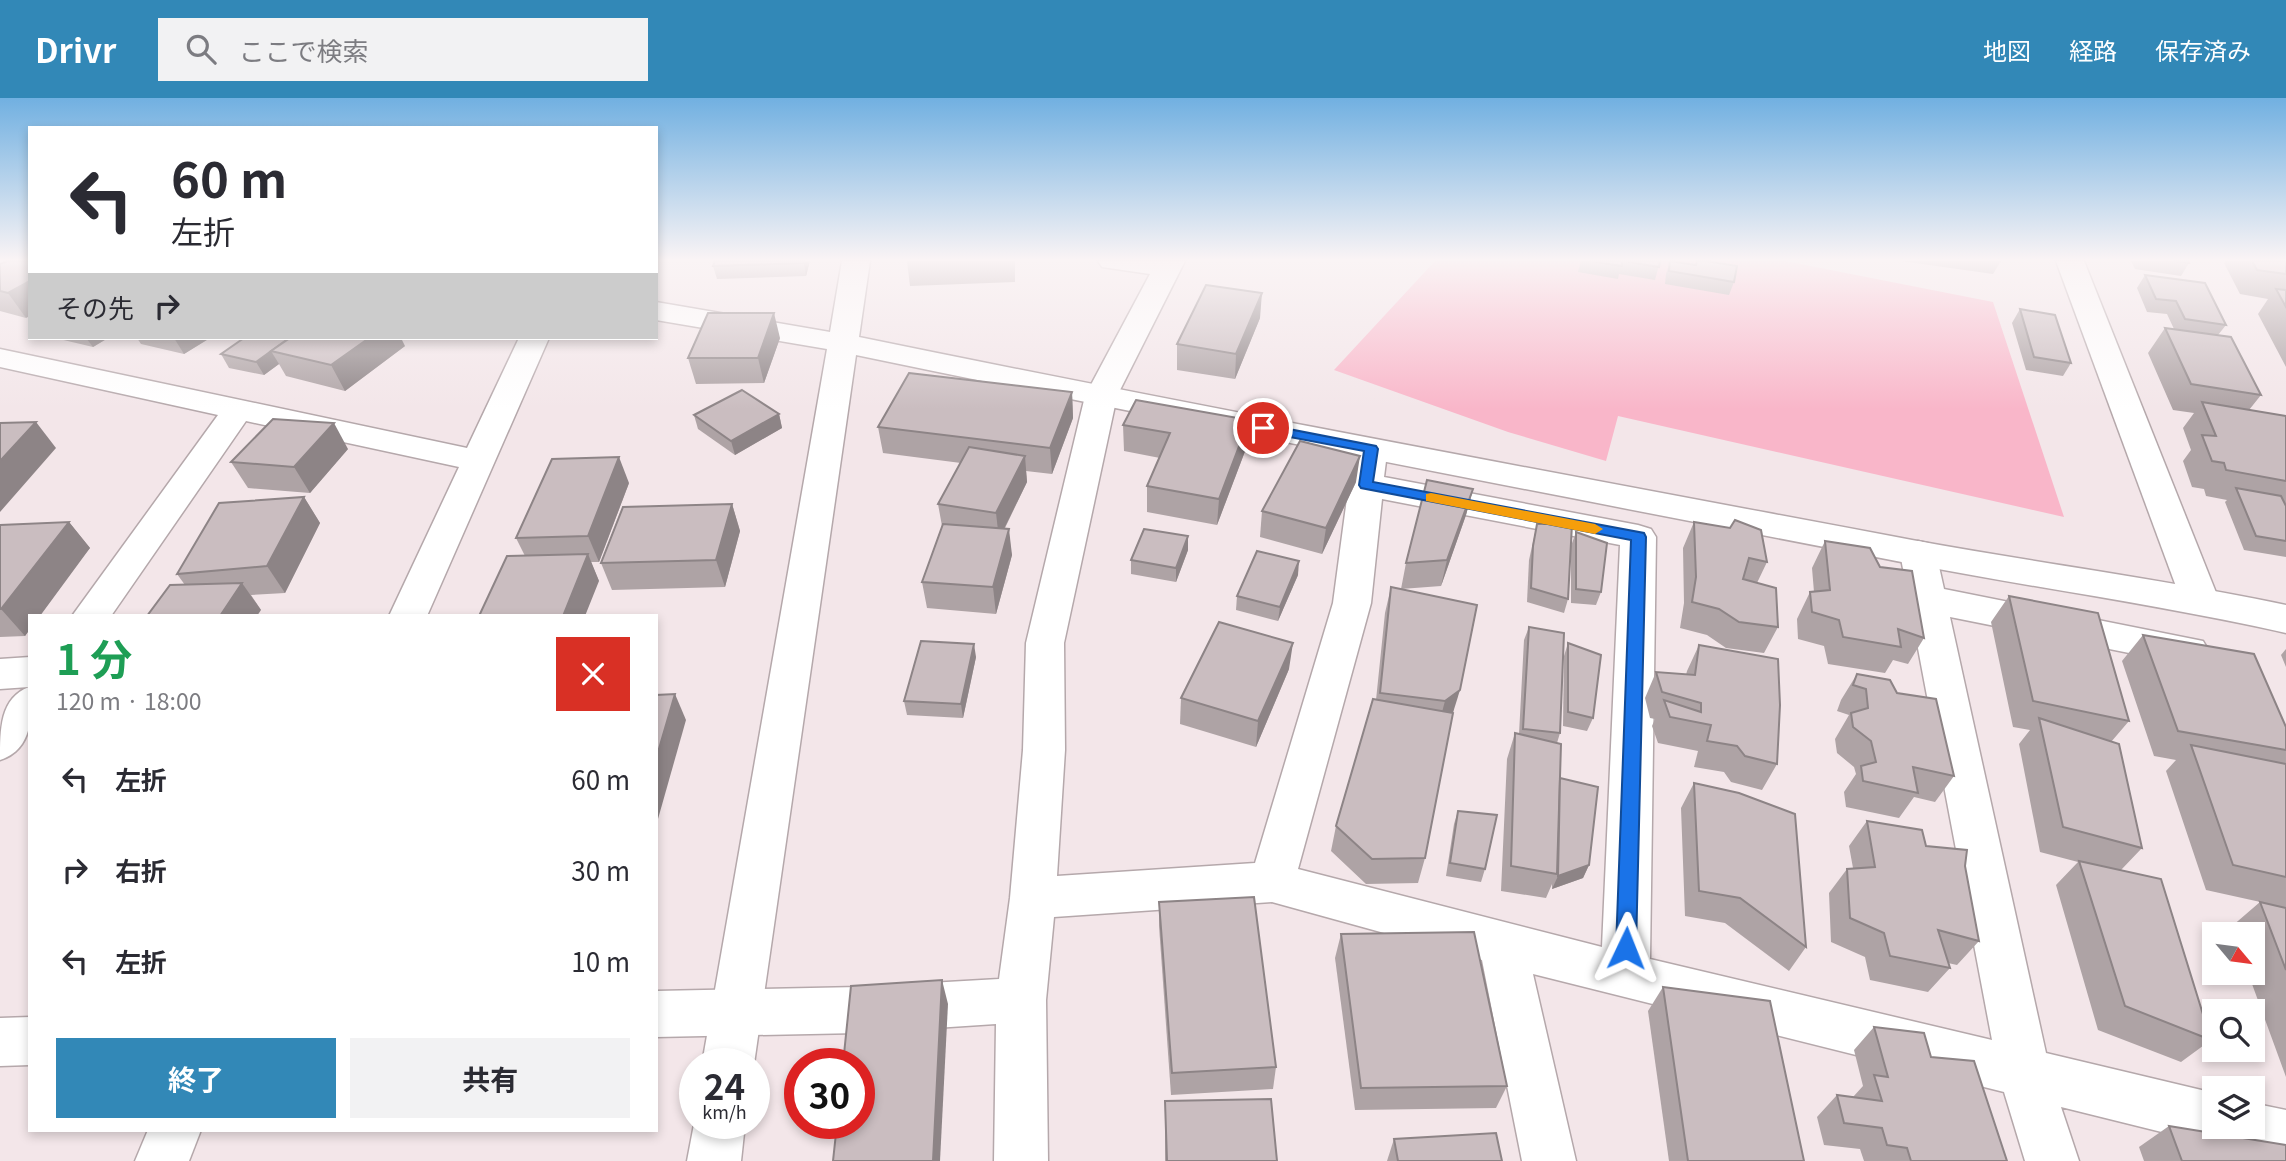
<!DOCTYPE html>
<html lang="ja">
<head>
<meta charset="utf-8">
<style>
  :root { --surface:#fff; --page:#f2f2f3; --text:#2b2b33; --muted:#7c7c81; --accent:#3288b7 }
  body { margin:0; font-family:Georgia,"Noto Sans JP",serif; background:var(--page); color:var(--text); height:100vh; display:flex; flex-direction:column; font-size:26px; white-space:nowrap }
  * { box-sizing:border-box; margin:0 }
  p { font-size:23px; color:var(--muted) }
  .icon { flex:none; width:38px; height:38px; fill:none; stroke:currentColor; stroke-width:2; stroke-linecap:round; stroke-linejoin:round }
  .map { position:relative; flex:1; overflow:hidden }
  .sheet { position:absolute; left:28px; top:516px; width:630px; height:518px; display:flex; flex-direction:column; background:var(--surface); border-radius:0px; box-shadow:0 4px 10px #0003 }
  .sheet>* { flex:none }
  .hud { position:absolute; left:28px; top:28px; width:630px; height:214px; border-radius:0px; box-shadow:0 4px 10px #0003; background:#fff; color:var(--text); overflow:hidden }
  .needle { width:46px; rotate:119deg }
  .tools { position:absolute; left:2202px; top:824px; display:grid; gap:14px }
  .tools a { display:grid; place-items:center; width:63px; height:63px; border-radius:0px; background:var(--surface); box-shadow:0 4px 10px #0003; font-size:35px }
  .speed { position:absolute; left:679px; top:950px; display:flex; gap:14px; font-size:35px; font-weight:700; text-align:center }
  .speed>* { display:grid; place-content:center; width:91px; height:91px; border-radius:50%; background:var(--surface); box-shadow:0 4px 10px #0003; line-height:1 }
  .speed small { font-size:18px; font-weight:400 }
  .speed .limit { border:10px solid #d22; background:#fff; color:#111 }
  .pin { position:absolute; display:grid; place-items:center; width:60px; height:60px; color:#fff; margin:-30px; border:4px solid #fff; border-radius:50%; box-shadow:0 2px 7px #0007 }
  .me { position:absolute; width:77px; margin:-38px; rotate:2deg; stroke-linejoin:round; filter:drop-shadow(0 0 5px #0008) }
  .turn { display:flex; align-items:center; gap:24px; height:147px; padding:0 28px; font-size:32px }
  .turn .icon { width:91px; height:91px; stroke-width:2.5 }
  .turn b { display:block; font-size:49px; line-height:60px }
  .then { display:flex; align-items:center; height:66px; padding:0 28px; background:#0003; gap:14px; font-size:26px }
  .round { display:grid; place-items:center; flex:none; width:74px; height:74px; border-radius:0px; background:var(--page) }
  .overview { display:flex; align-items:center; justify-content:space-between; height:119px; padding:0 28px }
  h1 { font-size:42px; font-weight:700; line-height:52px; color:#1e9e55 }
  .primary-button { display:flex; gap:14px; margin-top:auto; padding:14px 28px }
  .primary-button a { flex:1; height:80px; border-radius:0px; background:var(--accent); color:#fff; font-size:28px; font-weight:700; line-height:80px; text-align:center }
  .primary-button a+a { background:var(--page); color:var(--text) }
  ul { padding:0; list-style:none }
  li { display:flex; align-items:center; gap:21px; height:91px; padding:0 28px }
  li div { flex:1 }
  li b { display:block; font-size:26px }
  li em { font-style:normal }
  header { display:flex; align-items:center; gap:42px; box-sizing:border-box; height:98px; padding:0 35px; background:var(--accent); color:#fff }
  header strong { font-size:33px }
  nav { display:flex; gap:38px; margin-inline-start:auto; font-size:24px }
  .search { width:490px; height:63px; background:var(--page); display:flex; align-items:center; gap:18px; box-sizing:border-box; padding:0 24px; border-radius:0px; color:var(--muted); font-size:26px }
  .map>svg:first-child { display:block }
  .green { fill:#f9b6c9 }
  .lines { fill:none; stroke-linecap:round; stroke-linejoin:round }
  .minor-casing { stroke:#b5a8ab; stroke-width:3 }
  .tertiary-casing { stroke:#b5a8ab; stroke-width:3 }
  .minor { fill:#fff; fill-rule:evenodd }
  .tertiary { fill:#fff; fill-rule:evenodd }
  .wall { fill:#aea3a5 }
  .shaded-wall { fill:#8d8486 }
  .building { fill:#cabdc0; stroke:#8d8486; stroke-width:2 }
  .route { fill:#1a73e8; stroke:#114b97; stroke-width:2 }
  .slow { fill:#f59e0b }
</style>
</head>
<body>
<header>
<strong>Drivr</strong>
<div class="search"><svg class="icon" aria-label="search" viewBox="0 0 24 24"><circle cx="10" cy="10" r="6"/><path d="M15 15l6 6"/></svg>ここで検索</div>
<nav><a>地図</a><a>経路</a><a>保存済み</a></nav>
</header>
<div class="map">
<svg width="2286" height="1063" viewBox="0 0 2286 1063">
  <rect width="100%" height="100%" fill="#f3e6e9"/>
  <path class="green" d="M1435 163H1785L1993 204 2064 419 1618 318 1606 363 1508 334 1334 272Z"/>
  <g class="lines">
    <defs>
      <g id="minor">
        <path d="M1098 163H1185L1117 298 1064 545 1065 652 1057 778 1255 765 1333 505 1352 363 1357 356 1369 352 1381 356 1386 363 1384 379 1638 427 1651 431 1656 439 1650 861 1992 942 1900 455 1905 446 1918 443 1931 446 1936 455 1944 491 2203 543 2209 553 2203 563 2189 567 1950 519 2046 955 2214 995V1029H2252V1005L2286 1012V1063L2244 1055 2225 1048 2223 1043 2214 1047 2061 1009 2079 1063H2025L2004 994 1533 876 1576 1063H1522L1482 862 1272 804 1054 819 1046 902 1048 1063H994L996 926 859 935 656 939V893L859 889 999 881 1010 800 1023 652 1026 545 1085 298 1150 176 1102 169ZM1382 401 1620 447 1602 849 1298 771 1371 505Z"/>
        <path d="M2056 163H2084L2219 502 2213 511 2200 515 2187 511 2181 502Z"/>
        <path d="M519 240H549L427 518H389L459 369 246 323 111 518H72L218 317 0 269V251L467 350Z"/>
        <path d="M30 559C30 596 42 649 0 662 0 631 0 600 29 589L0 591V561Z"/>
        <path d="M30 919V967L0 968V920Z"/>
        <path d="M148 1032H201L189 1063H135Z"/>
      </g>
      <g id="tertiary">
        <path d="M842 163H870L859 239C1209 311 1561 376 1912 442 2037 465 2162 481 2286 507V535C2162 507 2036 490 1912 466 1560 398 1207 330 856 257L754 966H702L827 251 656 222V204L830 234Z"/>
        <path d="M695 1021V1026H745L741 1063H687Z"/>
      </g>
    </defs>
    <use href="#minor" class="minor-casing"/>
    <use href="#tertiary" class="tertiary-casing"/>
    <use href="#minor" class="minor"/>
    <use href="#tertiary" class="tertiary"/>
  </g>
  <g class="wall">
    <path d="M810 163 806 178 717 181 713 168Z"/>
    <path d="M907 163H1015V184L910 188Z"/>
    <path d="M1581 163H1660L1655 182 1619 176 1618 181 1578 174Z"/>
    <path d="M1670 163 1696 167 1734 184 1729 197 1665 186 1666 176Z"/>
    <path d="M1901 163H2001L1993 176Z"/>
    <path d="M2131 163H2188L2189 165 2181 178 2135 171Z"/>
    <path d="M2226 163H2286V269L2258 216 2268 201 2240 196 2224 165Z"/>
    <path d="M0 166 26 220 0 213Z"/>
    <path d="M2145 177 2226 227 2218 237 2261 297 2249 312 2286 318V459L2244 452 2225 404 2227 402 2206 398 2204 391 2192 389 2183 363 2191 352 2183 330 2194 315 2173 312 2148 255 2165 230 2174 231 2167 216 2147 214 2137 190Z"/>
    <path d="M2020 211 2071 265 2063 278 2026 272 2012 225Z"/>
    <path d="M1260 220 1235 281 1177 272V246Z"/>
    <path d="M55 240H108L93 249Z"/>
    <path d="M137 240H210L184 256 141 246Z"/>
    <path d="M244 240 405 248 345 293 286 278 279 266 264 277 229 270 221 256Z"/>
    <path d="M780 240 764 285 696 286 688 260Z"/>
    <path d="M1072 294 1073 320 1052 376 1026 373 1027 384 1005 430 1012 457 996 516 927 510 922 484 942 428 938 406 961 365 883 355 878 329Z"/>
    <path d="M779 316 782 330 735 357 698 331 694 317Z"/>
    <path d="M1123 327 1247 348 1217 427 1147 414V388L1160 360 1124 353Z"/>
    <path d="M348 351 310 395 248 390 231 364Z"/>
    <path d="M1356 384 1322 456 1260 439 1262 413Z"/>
    <path d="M629 385 599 464H591L599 483 525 458 516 440Z"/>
    <path d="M1473 391 1466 417 1441 488 1401 491 1452 619 1425 760 1418 785 1366 786 1331 753 1336 728 1376 602 1385 515 1391 489 1401 491 1406 465Z"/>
    <path d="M304 399 320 425 285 495 251 497 261 512 185 487 177 476Z"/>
    <path d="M732 406 740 433 725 489 612 492 601 465Z"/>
    <path d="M69 424 90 450 30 518V531L25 538 0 539V427Z"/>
    <path d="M1694 424 1730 430 1767 464 1757 485 1778 529 1764 555 1726 550 1707 537 1680 530 1684 505 1683 450Z"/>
    <path d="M1537 426 1568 501 1564 515 1527 504 1529 462Z"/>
    <path d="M1576 434 1601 494 1596 507 1571 505V448Z"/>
    <path d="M1825 443 1880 469 1924 540 1908 566 1893 562 1885 575 1828 566 1824 548 1798 541 1797 521 1810 494H1814L1812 470Z"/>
    <path d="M1188 452 1176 484 1131 476V462Z"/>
    <path d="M1298 477 1278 523 1236 512 1237 498Z"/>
    <path d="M2009 498 2129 623 2111 644 2142 750 2121 772 2211 942 2181 964 2098 932 2056 787 2078 764 2040 754 2019 646 2030 632 2013 629 1991 524Z"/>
    <path d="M1529 529 1560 635 1557 645 1560 680 1589 767 1583 780 1552 791V786L1546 800 1501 793 1507 661 1515 635 1519 636 1524 542Z"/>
    <path d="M2143 537 2286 629V979L2248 875H2252V836H2234L2231 829 2260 804 2274 807 2206 792 2166 673 2176 662 2154 658 2122 563Z"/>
    <path d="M1568 545 1593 620 1587 633 1563 628 1564 558Z"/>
    <path d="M1699 547 1777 666 1762 692 1731 684 1724 674 1694 669 1698 653 1658 645 1652 628 1655 621 1650 620 1645 600 1656 574 1686 577 1687 573Z"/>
    <path d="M2286 551V569L2281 557Z"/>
    <path d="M976 559 963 620 907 617 904 603Z"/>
    <path d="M1289 571 1256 649 1180 626 1181 600Z"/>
    <path d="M1857 576 1897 595 1954 678 1935 704 1914 699 1899 720 1846 709 1844 694 1856 676 1854 669 1837 655 1835 641 1849 617 1837 613 1841 602Z"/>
    <path d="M1694 685 1806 849 1789 873 1725 825 1685 818 1681 710Z"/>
    <path d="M1458 713 1485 771 1481 784 1446 778 1454 726Z"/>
    <path d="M1867 723 1926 748 1965 768 1979 843 1957 867 1948 865 1950 870 1928 894 1870 882 1865 859 1831 844 1829 795 1847 771 1853 770 1849 748Z"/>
    <path d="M1159 804 1276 969 1273 991 1171 997 1159 828Z"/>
    <path d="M1341 836 1507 988 1496 1010 1355 1012 1335 860Z"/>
    <path d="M1663 889 1804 1063H1669L1648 913Z"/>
    <path d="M1874 929 1931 959 2007 1063H1864L1860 1051 1824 1047 1817 1019 1837 997 1853 999 1863 988 1854 952Z"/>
    <path d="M1165 1003 1277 1063H1165Z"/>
    <path d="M2169 1028 2286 1063H2144L2139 1049Z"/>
    <path d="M1394 1041 1502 1063H1387Z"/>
  </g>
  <g class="shaded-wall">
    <path d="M804 163H810L806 178 804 165Z"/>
    <path d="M30 183V218L26 220 8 195Z"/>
    <path d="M1262 195 1260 220 1235 281 1236 256Z"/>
    <path d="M774 215 780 240 764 285 758 260Z"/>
    <path d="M86 240H108L93 249Z"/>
    <path d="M174 240H210L184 256Z"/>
    <path d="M369 240H401L405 248 345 293 331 267Z"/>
    <path d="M271 253 279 266 264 277 256 264Z"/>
    <path d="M1072 294 1073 320 1052 376 1050 350Z"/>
    <path d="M779 316 782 330 735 357 731 343Z"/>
    <path d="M1249 322 1247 348 1217 427 1219 401Z"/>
    <path d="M36 324 56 350 0 414V363Z"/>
    <path d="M334 325 348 351 310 395 294 369Z"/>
    <path d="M1025 358 1027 384 999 441 996 415Z"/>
    <path d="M1360 358 1356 384 1322 456 1326 430Z"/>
    <path d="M619 359 629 385 599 464 588 438Z"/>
    <path d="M1473 391 1466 417 1441 488 1447 462Z"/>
    <path d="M304 399 320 425 285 495 267 468Z"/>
    <path d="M732 406 740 433 725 489 716 462Z"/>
    <path d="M69 424 90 450 40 518H30V531L25 538 1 511Z"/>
    <path d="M1009 431 1012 457 996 516 993 489Z"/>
    <path d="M1188 438V452L1176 484V470Z"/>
    <path d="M588 456 599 483 585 518H563Z"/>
    <path d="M1299 463 1298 477 1278 523 1280 509Z"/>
    <path d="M242 485 261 512 257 518H220Z"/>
    <path d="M1293 545 1289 571 1256 649 1258 623Z"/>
    <path d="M974 546 976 559 963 620 961 606Z"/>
    <path d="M1460 592 1452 618 1438 629 1445 603Z"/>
    <path d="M675 596 686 622 656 728V661Z"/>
    <path d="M1589 767 1583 780 1552 791 1558 778Z"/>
    <path d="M942 882 948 906 940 1063H933Z"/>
  </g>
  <g class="building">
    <path d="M7 163H30V183L8 195 0 193V166Z"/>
    <path d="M715 163H804V165L713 168Z"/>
    <path d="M1590 163H1622V168Z"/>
    <path d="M1623 163H1660L1659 169Z"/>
    <path d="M1670 163 1696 167 1697 163H1706L1737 168 1734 184 1669 173Z"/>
    <path d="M2173 163H2188L2189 165Z"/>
    <path d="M2252 163H2286V176L2257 172Z"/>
    <path d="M2145 177 2205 185 2226 227 2185 221 2176 203 2156 201Z"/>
    <path d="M1206 187 1262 195 1236 256 1177 246Z"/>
    <path d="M2276 191 2286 192V209Z"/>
    <path d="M2020 211 2055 217 2071 265 2034 259Z"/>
    <path d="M708 215H774L758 260H688Z"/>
    <path d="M2165 230 2231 239 2261 297 2191 286Z"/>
    <path d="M244 240H289L256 264 221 256Z"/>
    <path d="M290 240H369L331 267 271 253Z"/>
    <path d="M909 275 1072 294 1050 350 878 329Z"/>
    <path d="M742 292 779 316 731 343 694 317Z"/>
    <path d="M1136 302 1249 322 1219 401 1147 388 1170 335 1123 327Z"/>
    <path d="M2202 304 2286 318V383L2226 372 2224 365 2212 363 2202 337 2216 338Z"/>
    <path d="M273 321 334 325 294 369 231 364Z"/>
    <path d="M36 324 0 363V325Z"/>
    <path d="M1300 343 1360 358 1326 430 1262 413Z"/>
    <path d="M969 349 1025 358 996 415 938 406Z"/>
    <path d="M619 359 588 438 516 440 552 361Z"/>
    <path d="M1427 382 1473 391 1447 462 1406 465Z"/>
    <path d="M2236 390 2281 398 2286 408V443L2256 438Z"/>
    <path d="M304 399 267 468 177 476 219 405Z"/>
    <path d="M732 406 716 462 601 465 623 409Z"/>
    <path d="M1735 422 1761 432 1767 464 1749 460 1743 481 1776 490 1778 529 1739 524 1719 511 1692 504 1696 479 1694 424 1730 430Z"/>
    <path d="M69 424 1 511H0V427Z"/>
    <path d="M943 426 1009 431 993 489 922 484Z"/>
    <path d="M1537 426H1572L1568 501 1531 490 1533 448Z"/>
    <path d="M1144 431 1188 438 1176 470 1131 462Z"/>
    <path d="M1576 434 1607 445 1601 494 1576 491Z"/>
    <path d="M1825 443 1870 450 1880 469 1912 473 1924 540 1898 531 1901 549 1843 539 1839 522 1812 514 1810 494 1830 492Z"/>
    <path d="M1257 453 1299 463 1280 509 1237 498Z"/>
    <path d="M588 456 563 518H479L507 458Z"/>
    <path d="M242 485 220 518H147L170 487Z"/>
    <path d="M1391 489 1477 507 1460 592 1445 603 1380 595Z"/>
    <path d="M2009 498 2098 515 2129 623 2033 603Z"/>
    <path d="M1219 524 1293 545 1258 623 1181 600Z"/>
    <path d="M1529 529 1564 535 1560 635 1523 631Z"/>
    <path d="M2143 537 2254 556 2286 629V652L2178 633Z"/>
    <path d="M921 543 974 546 961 606 904 603Z"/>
    <path d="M1568 545 1601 557 1593 620 1568 614Z"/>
    <path d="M1699 547 1778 561 1780 607 1777 666 1745 658 1737 648 1707 643 1711 627 1670 619 1664 602 1701 614V605L1662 594 1656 574 1695 577Z"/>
    <path d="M1857 576 1890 582 1897 595 1936 601 1954 678 1913 669 1918 695 1863 683 1861 668 1876 664 1871 643 1853 629 1851 615 1868 610 1866 591 1853 587Z"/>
    <path d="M675 596 656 661V597Z"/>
    <path d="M1373 601 1453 615 1425 760 1372 761 1336 728Z"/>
    <path d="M2039 620 2119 646 2142 750 2063 729Z"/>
    <path d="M1515 635 1561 646 1557 776 1511 768Z"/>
    <path d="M2191 647 2286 666V779L2233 767Z"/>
    <path d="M1560 680 1598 689 1589 767 1558 778Z"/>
    <path d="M1694 685 1739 695 1795 716 1806 849 1740 800 1699 793Z"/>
    <path d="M1458 713 1497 717 1485 771 1450 765Z"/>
    <path d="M1867 723 1922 732 1926 748 1967 752 1965 768 1979 843 1938 832 1950 870 1890 858 1884 835 1850 820 1847 771 1875 769Z"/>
    <path d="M2079 763 2161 781 2211 942 2125 908Z"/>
    <path d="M1254 799 1276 969 1172 975 1159 804Z"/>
    <path d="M2260 804 2286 810V872Z"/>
    <path d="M1474 834 1507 988 1361 990 1341 836Z"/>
    <path d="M942 882 933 1063H833L837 1026H859V966H843L851 888Z"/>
    <path d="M1663 889 1770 903 1804 1063H1688Z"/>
    <path d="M1874 929 1924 935 1931 959 1974 963 2007 1063H1911L1907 1050 1887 1047 1882 1030 1844 1025 1837 997 1882 1003 1874 977 1888 979Z"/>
    <path d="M1271 1001 1277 1063H1167L1165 1003Z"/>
    <path d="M2169 1028 2286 1047V1063H2182Z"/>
    <path d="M1496 1035 1502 1063H1398L1394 1041Z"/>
  </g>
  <linearGradient id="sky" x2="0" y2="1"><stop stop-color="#71b0e1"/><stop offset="0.52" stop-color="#faf4f5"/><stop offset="1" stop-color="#faf4f5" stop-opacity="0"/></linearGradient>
  <rect width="2286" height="311" fill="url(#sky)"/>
  <path class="route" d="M1263 326 1376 348 1378 351 1373 384 1644 435 1646 439 1636 850 1633 857 1626 859 1619 857 1616 850 1631 442 1361 390 1359 387 1364 353 1258 333V327Z"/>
  <path class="slow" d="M1431 395 1595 426 1603 431 1595 436 1426 403V396Z"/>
</svg>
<div class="tools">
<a><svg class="needle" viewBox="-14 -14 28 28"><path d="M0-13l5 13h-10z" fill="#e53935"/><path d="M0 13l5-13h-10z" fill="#7c7c81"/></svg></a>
<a><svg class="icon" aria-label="search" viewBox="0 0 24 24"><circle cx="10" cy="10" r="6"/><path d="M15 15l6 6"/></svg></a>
<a><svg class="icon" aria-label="layers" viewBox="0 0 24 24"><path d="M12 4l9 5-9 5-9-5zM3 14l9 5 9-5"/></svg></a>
</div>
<div class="speed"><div>24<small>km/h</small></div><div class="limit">30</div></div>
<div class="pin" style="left:1263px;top:330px;background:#d93025"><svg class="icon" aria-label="arrive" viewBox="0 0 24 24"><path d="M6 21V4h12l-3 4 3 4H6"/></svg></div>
<svg class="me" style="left:1626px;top:850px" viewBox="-20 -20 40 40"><path d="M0-17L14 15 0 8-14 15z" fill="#1a73e8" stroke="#fff" stroke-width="4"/></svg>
<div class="hud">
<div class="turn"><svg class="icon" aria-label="left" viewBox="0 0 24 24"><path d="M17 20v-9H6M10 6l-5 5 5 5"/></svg><div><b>60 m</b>左折</div></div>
<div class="then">その先<svg class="icon" aria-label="right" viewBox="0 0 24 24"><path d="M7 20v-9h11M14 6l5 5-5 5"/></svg></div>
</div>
<section class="sheet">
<div class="overview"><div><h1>1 分</h1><p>120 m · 18:00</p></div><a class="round" style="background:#d93025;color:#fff"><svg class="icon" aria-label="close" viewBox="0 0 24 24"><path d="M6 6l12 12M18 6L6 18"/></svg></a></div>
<ul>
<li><svg class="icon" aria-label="left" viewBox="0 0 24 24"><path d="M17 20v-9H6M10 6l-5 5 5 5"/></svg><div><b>左折</b></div><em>60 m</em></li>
<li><svg class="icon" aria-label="right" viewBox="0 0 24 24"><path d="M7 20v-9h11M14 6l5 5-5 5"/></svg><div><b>右折</b></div><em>30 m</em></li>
<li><svg class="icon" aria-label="left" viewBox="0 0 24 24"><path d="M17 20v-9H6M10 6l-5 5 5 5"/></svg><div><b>左折</b></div><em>10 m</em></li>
</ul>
<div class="primary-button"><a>終了</a><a>共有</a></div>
</section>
</div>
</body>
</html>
